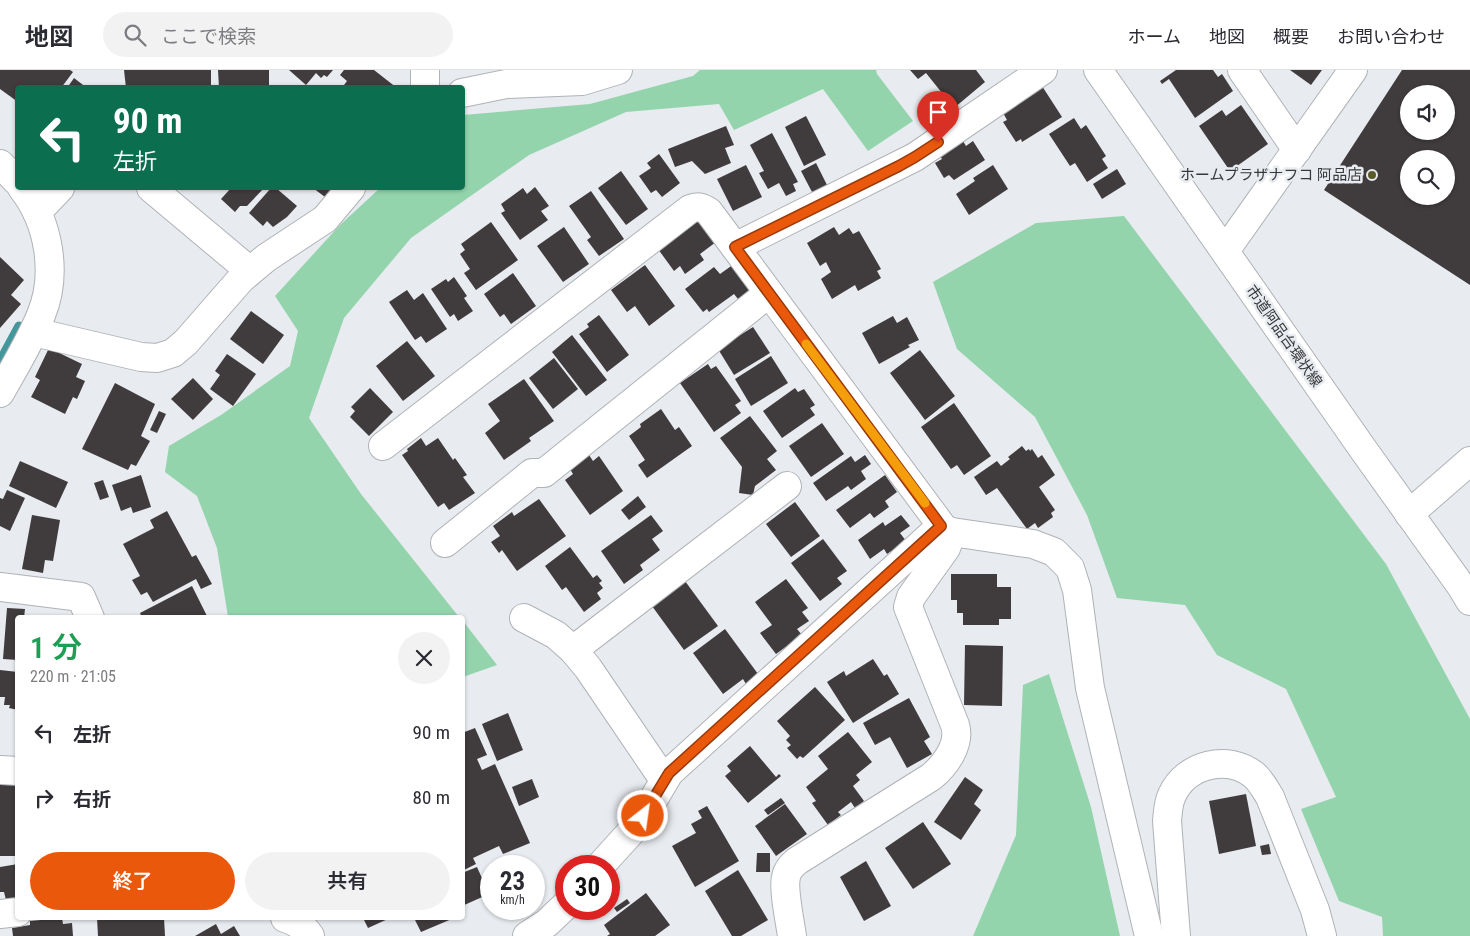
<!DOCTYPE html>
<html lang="ja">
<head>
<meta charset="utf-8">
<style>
  :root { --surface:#fff; --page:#f2f2f3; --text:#2b2b33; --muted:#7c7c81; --line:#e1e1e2; --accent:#ea580c }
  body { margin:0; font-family:"Roboto Condensed","Noto Sans JP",sans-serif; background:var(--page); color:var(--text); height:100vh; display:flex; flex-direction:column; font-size:19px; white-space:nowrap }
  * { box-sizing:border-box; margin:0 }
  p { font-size:16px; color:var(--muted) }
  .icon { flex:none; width:28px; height:28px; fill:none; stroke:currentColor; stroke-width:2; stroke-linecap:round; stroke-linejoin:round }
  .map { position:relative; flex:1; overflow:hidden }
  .details { position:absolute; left:15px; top:545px; width:450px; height:305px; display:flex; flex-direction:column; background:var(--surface); border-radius:5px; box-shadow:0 1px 4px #0004 }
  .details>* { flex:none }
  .guide { position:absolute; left:15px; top:15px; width:450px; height:105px; border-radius:5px; box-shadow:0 1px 4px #0004; background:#0b6e4f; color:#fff; overflow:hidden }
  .controls { position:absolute; left:1400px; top:15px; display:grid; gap:10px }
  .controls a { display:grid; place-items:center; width:55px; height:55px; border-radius:50%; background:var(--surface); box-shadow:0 1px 4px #0004; font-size:25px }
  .speed { position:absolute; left:480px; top:785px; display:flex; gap:10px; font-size:25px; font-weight:700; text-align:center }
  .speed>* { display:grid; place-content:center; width:65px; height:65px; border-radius:50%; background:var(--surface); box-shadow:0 1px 4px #0004; line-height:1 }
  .speed small { font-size:12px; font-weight:400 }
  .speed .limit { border:8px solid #d22; background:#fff; color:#111 }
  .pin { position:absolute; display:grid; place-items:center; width:42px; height:42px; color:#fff; margin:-51px -21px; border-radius:50% 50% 50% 0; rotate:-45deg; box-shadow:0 0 5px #0007 }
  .pin .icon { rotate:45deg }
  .me { position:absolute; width:55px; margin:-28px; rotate:30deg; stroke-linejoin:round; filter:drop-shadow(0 0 4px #0008) }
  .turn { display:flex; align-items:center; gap:18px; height:105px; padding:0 15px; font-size:22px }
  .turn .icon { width:65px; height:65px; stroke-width:2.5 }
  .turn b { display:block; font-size:35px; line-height:42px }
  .round { display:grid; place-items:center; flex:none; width:52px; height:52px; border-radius:26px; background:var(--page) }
  .head { display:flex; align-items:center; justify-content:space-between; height:85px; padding:0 15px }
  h1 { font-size:30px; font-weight:600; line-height:38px; color:#1e9e55 }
  .action { display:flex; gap:10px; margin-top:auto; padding:10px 15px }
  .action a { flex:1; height:58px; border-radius:30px; background:var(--accent); color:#fff; font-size:20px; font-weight:600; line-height:58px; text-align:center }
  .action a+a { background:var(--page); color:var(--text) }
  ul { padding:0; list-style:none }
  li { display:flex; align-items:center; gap:15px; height:65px; padding:0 15px }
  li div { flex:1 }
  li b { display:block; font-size:19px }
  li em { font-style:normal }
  header { display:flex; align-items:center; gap:30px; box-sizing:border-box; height:70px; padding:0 25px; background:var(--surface); border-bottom:1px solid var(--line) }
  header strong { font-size:24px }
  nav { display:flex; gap:28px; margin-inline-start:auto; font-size:18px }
  .search { width:350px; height:45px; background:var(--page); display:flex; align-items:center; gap:12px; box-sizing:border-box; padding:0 18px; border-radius:28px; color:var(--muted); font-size:19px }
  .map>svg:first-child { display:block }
  .green { fill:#93d4ad }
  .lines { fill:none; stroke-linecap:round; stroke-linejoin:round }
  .stream { stroke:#43979b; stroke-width:9 }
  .building { fill:#403b3d; fill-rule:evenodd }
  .minor-casing { stroke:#afb2b6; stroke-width:30 }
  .tertiary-casing { stroke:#afb2b6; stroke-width:30 }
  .minor { stroke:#fff; stroke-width:28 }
  .tertiary { stroke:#fff; stroke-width:28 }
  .route-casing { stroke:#983908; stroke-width:12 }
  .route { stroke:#ea580c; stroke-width:9 }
  .slow { stroke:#f59e0b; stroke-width:9 }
  .poi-dot { fill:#595c29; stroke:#e8ebef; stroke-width:2 }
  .labels { text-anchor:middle; stroke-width:5; stroke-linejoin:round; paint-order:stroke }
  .poi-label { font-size:15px; fill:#37383a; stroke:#e8ebef; text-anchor:end }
  .street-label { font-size:15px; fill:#37383a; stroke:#e8ebef }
</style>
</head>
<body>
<header>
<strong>地図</strong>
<div class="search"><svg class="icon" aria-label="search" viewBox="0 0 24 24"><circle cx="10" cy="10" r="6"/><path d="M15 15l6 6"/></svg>ここで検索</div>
<nav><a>ホーム</a><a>地図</a><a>概要</a><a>お問い合わせ</a></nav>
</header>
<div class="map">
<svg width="1470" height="866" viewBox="0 0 1470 866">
  <rect width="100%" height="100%" fill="#e8ebef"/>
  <g class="green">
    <path d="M700 0H876L877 4 913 51 868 81 823 19 734 60 719 34 626 42 529 85 411 168 344 248 309 348 361 424 459 547H228L217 478 197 426 165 402 169 376 221 345 290 296 298 261 275 226 340 155 380 118H462L463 45 590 34 693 6Z"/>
    <path d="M1124 146 1386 494 1470 649V866H1383L1382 847 1339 831 1301 739 1336 727 1286 619 1217 585 1185 535 1117 528 1087 445 1035 347 957 279 933 212 1036 153Z"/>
    <path d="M463 551 497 595 463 607H462Z"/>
    <path d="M1049 604 1091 737 1120 866H973L1016 765 1023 615Z"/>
  </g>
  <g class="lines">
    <path class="stream" d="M0 291 19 256"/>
  </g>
  <g class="building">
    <path d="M0 0H70L73 2 61 18H18V32L0 19Z"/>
    <path d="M124 0H211V18H126Z"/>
    <path d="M218 0H269V18H219Z"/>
    <path d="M289 0H333L327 7 324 5 321 8 316 3 306 15Z"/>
    <path d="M344 0H374L397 18H347L344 15 347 11 340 5Z"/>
    <path d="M910 0H976L985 12 954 38 926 3 918 9Z"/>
    <path d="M1176 0H1213L1218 7 1222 4 1233 21 1195 48 1169 9 1162 14 1160 11Z"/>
    <path d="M1290 0H1322L1311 15Z"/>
    <path d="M1402 0H1470V215L1324 120ZM1409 24H1446V61H1409ZM1409 89H1446V126H1409Z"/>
    <path d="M74 8 87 18H67Z"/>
    <path d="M1042 16 1062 47 1022 72 1021 69 1016 72 1003 52 1007 50 1002 41Z"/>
    <path d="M1241 35 1268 74 1230 101 1199 56 1222 40 1226 46Z"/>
    <path d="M806 46 826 85 804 96 785 57Z"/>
    <path d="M1074 48 1081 59 1086 55 1106 86 1102 89 1108 98 1087 112 1075 93 1070 96 1049 64Z"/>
    <path d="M726 56 734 75 725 78 731 93 705 104 692 91 675 97 668 79Z"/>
    <path d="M772 63 798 112 793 114 796 121 786 126 779 113 768 119 759 103 764 101 750 75Z"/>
    <path d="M963 71 966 76 973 71 985 90 954 110 949 105 944 108 935 93 942 89 940 86Z"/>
    <path d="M659 84 680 113 662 127 656 120 651 123 639 106 651 98 647 93Z"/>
    <path d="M816 93 827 115 812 122 801 101Z"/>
    <path d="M746 95 762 127 733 141 717 109Z"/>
    <path d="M993 95 1008 119 969 145 956 124 975 111 973 108Z"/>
    <path d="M1117 99 1126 114 1102 129 1093 114Z"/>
    <path d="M621 101 648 139 626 155 598 118Z"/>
    <path d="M535 117 549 136 541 141 548 150 520 170 501 143 505 141 501 134 523 118 527 124Z"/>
    <path d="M231 118H264L247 136H240L235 142 221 129Z"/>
    <path d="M271 118H276L297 136 287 147 273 157 267 151 263 156 249 143Z"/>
    <path d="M313 118H329L331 119 325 127Z"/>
    <path d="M591 121 624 169 599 186 587 170 591 167 569 136Z"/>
    <path d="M699 148 716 172 700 184 704 190 685 204 680 196 674 201 658 179Z"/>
    <path d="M491 152 518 190 476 220 464 203 470 199 460 184 465 180 461 174Z"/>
    <path d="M564 157 589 194 563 212 537 176Z"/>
    <path d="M834 157 839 165 849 158 853 164 859 161 881 199 877 201 881 208 858 221 855 215 832 229 821 209 831 202 826 192 820 196 807 173Z"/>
    <path d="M0 187 24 210 11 225 21 234 0 258Z"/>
    <path d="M734 194 752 218 738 229 734 224 709 242 707 239 703 242 685 219 714 197 720 204Z"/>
    <path d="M645 195 675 236 649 256 635 236 627 242 611 220Z"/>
    <path d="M513 203 536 236 511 254 504 244 500 247 484 224Z"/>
    <path d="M454 207 467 226 464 228 473 241 458 251 454 244 450 247 431 219 446 209 448 212Z"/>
    <path d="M407 220 414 230 423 223 447 259 426 273 421 266 415 270 389 232Z"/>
    <path d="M251 241 284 265 263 294 230 269Z"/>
    <path d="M599 245 629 285 607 302 579 264 589 257 587 254Z"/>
    <path d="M893 246 897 253 907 247 919 270 908 275 910 277 879 294 862 263Z"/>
    <path d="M753 257 770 283 734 305 718 279Z"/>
    <path d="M572 265 607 310 586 326 552 282Z"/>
    <path d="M407 271 435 306 403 331 376 296Z"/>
    <path d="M49 278 82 294 76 307 85 311 77 329 73 327 65 344 31 327 40 310 35 307Z"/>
    <path d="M920 280 955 326 925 350 890 303Z"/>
    <path d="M227 284 256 304 233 336 210 319 220 305 215 301Z"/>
    <path d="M771 286 788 313 751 336 735 309Z"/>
    <path d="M554 288 578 319 553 339 529 308Z"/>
    <path d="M708 294 711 299 716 296 741 331 735 335 741 343 714 362 680 313Z"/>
    <path d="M193 308 213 329 193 350 171 329Z"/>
    <path d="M524 309 554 351 529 368 531 371 504 390 485 363 500 351 488 334Z"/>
    <path d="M115 313 155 334 141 366 150 371 136 396 131 394 128 400 82 379Z"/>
    <path d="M370 318 393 342 369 366 350 347 355 341 351 337Z"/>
    <path d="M795 318 798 322 804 319 815 335 810 338 815 345 782 368 763 341Z"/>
    <path d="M954 333 991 386 964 405 957 395 951 399 921 357Z"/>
    <path d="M661 339 675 360 679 357 692 376 647 408 638 395 645 390 629 366 641 357 640 354Z"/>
    <path d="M159 341 166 344 157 363 150 360Z"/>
    <path d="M750 346 777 381 767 389 776 400 755 416 753 425 739 423 742 397 720 368Z"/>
    <path d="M822 353 844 384 811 407 789 376Z"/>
    <path d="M421 368 426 376 438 368 453 390 455 388 467 405 463 407 475 423 449 440 444 433 438 437 402 385 408 381 407 379Z"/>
    <path d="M1022 376 1026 381 1029 379 1030 381 1032 379 1038 388 1042 385 1055 405 1039 417 1055 440 1051 443 1053 447 1038 458 1035 453 1027 459 997 418 986 425 974 407 997 391 1001 396 1010 389 1008 387Z"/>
    <path d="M589 385 593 391 599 386 623 421 590 445 565 410 573 404 570 399Z"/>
    <path d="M865 385 871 394 861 401 866 409 851 420 848 416 826 431 813 413 851 386 855 392Z"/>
    <path d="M20 391 68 412 56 438 9 416Z"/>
    <path d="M141 405 151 437 133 443 131 437 121 441 112 415Z"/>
    <path d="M885 405 897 422 885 431 889 437 874 448 870 443 850 458 836 440Z"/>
    <path d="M103 410 109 427 100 430 94 413Z"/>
    <path d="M7 420 25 428 10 461 0 456V428L3 429Z"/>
    <path d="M638 426 646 437 629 450 621 440Z"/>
    <path d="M539 429 566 466 517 501 502 480 499 483 491 472 500 466 493 456 512 442 514 446Z"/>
    <path d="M795 432 820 466 791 487 766 454Z"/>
    <path d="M167 441 192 487 196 485 212 514 201 519 196 509 153 532 147 522 141 525 132 510 140 506 123 474 154 458 150 450Z"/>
    <path d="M32 445 60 450 53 491 45 490 43 503 22 499Z"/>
    <path d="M651 445 663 461 652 469 660 480 640 495 643 500 624 514 601 481Z"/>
    <path d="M901 445 910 456 900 463 906 471 887 484 884 479 870 489 858 470 883 452 885 456Z"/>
    <path d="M823 469 847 501 837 508 842 514 820 531 791 493Z"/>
    <path d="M570 477 593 508 597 505 602 511 599 513 603 518 597 523 601 529 584 542 566 517 562 520 545 496Z"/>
    <path d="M951 504H997V517H1011V549H999V555H963V543H957V530H951Z"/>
    <path d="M786 509 808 538 802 542 809 551 797 559 802 565 776 584 760 563 772 555 755 532Z"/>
    <path d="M685 511 718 556 684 580 652 536Z"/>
    <path d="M192 516 208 548H142L140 543Z"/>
    <path d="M7 538 25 539 24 548H18V590L3 589Z"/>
    <path d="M725 559 758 604 746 614 743 609 723 624 693 583Z"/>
    <path d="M965 575 1003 576 1002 636 964 635Z"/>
    <path d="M873 589 884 606 887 604 899 624 853 653 827 612 844 601 846 606Z"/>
    <path d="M0 600 18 602V640L9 638 10 635H4L5 627H0Z"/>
    <path d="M815 617 845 650 803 688 800 686 797 689 787 678 791 675 786 670 790 666 777 651Z"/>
    <path d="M909 628 930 667 924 671 932 684 907 698 890 667 875 675 863 653Z"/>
    <path d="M508 643 523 680 497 691 482 654Z"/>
    <path d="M475 658 487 685 477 689 482 700 495 694 530 773 503 784 499 776 473 788 476 794 464 800 462 796V663Z"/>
    <path d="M848 662 872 692 856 705 860 710 853 716 864 731 855 738 851 732 838 742 841 745 828 755 812 733 816 731 806 717 828 699 818 686Z"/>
    <path d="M750 676 776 707 779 704 781 706 748 733 725 706 731 701 727 696Z"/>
    <path d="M965 707 983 720 974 734 981 740 961 770 934 752Z"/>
    <path d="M532 709 539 727 519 736 512 717Z"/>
    <rect x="0" y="713" width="16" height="73"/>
    <path d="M1246 724 1256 776 1219 784 1209 731Z"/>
    <path d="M781 728 785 733 768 745 764 740Z"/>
    <path d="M785 734 807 764 776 786 755 756Z"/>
    <path d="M707 736 739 791 695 817 672 776 696 763 691 754 702 748 698 741Z"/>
    <path d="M923 752 951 794 913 819 885 778Z"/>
    <path d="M1269 774 1271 784 1262 785 1260 776Z"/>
    <path d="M757 783H770V802H756Z"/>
    <path d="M866 791 891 836 864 851 840 807Z"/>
    <path d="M18 794V828L6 830 4 822H0V797Z"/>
    <path d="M477 797 489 824 462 836V803Z"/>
    <path d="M738 800 768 850 741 866H732L705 821Z"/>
    <path d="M646 823 670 855 655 866H607L610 864 604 855Z"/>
    <path d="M627 829 630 833 617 842 614 838Z"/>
    <path d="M62 848 63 854 72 853 73 866H13L12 858 30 855V851Z"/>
    <path d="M97 848H164L165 866H98Z"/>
    <path d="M363 848H390L368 858Z"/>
    <path d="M414 848H454L421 862Z"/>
    <path d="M216 854 221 864 234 856 240 866H195Z"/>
  </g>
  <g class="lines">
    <defs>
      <g id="minor">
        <path d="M425 0V18"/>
        <path d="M1043 0 915 87 735 177 944 459 952 462 1033 474 1054 482 1070 498 1077 520 1090 618 1149 866"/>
        <path d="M1242 0 1297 80"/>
        <path d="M462 23 506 14 582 11 618 0"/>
        <path d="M0 94 18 112"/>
        <path d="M151 118 250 201"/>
        <path d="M37 142 60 118"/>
        <path d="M1225 181 1353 0"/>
        <path d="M34 262 141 287 157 288 173 283 186 272 241 209 266 188 325 149 351 118"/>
        <path d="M0 323C14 298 30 272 41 245 58 204 49 152 22 118"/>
        <path d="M383 376 690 139C698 136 702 137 709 142L735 177"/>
        <path d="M445 473 532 403H544L769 223"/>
        <path d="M0 517 81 527 90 548"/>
        <path d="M524 548 556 565 573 580 588 598 664 710"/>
        <path d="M573 580 787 416"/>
        <path d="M0 700 18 701"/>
        <path d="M600 796 640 752 669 703 941 456"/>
        <path d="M0 844 18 842"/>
        <path d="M285 848C295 851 304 857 310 866"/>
        <path d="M527 866 547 853 566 835"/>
        <path d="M792 866C790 852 783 819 786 807 787 800 792 795 797 791L931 707C945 696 961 674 955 655L908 537 911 527 946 478 952 462"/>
        <path d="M1176 866 1167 751C1168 742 1168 733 1172 725 1186 694 1228 684 1254 705 1261 711 1265 719 1270 727L1315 840 1322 866"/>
      </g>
      <g id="tertiary">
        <path d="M1098 0 1365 382 1461 516 1470 531"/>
        <path d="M1409 444 1470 391"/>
      </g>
    </defs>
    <use href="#minor" class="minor-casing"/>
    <use href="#tertiary" class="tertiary-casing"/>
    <use href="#minor" class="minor"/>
    <use href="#tertiary" class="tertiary"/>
  </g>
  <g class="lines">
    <defs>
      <path id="route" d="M643 746 669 703 941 456 735 177 899 96 915 87 938 72"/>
    </defs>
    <use href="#route" class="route-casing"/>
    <use href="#route" class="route"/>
    <path class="slow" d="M806 274 925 433"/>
  </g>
  <circle class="poi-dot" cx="1372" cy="105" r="5"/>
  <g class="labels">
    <g class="poi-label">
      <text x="1362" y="110">ホームプラザナフコ 阿品店</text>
    </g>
    <g class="street-label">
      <text transform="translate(1284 266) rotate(55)" y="5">市道阿品台環状線</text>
    </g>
  </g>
</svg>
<div class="controls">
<a><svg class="icon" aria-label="sound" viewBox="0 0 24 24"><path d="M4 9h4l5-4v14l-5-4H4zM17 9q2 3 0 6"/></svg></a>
<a><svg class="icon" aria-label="search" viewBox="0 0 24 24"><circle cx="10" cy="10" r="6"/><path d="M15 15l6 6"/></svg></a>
</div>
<div class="speed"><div>23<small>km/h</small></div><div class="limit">30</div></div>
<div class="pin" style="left:938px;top:72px;background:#d93025"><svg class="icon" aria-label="arrive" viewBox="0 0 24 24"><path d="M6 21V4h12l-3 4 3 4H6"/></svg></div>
<svg class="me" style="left:643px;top:746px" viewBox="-20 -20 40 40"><circle r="17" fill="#ea580c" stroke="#fff" stroke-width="3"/><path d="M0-11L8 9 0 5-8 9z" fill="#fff"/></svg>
<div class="guide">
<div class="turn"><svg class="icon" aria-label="left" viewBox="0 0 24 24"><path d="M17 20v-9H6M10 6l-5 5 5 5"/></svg><div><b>90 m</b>左折</div></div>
</div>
<section class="details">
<div class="head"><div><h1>1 分</h1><p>220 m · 21:05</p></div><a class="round"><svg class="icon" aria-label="close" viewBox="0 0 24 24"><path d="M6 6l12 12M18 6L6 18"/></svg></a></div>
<ul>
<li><svg class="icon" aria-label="left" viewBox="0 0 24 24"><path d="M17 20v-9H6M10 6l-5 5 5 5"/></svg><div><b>左折</b></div><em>90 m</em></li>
<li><svg class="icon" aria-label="right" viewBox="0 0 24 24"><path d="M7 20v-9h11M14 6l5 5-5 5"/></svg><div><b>右折</b></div><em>80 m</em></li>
</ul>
<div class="action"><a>終了</a><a>共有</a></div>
</section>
</div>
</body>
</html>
